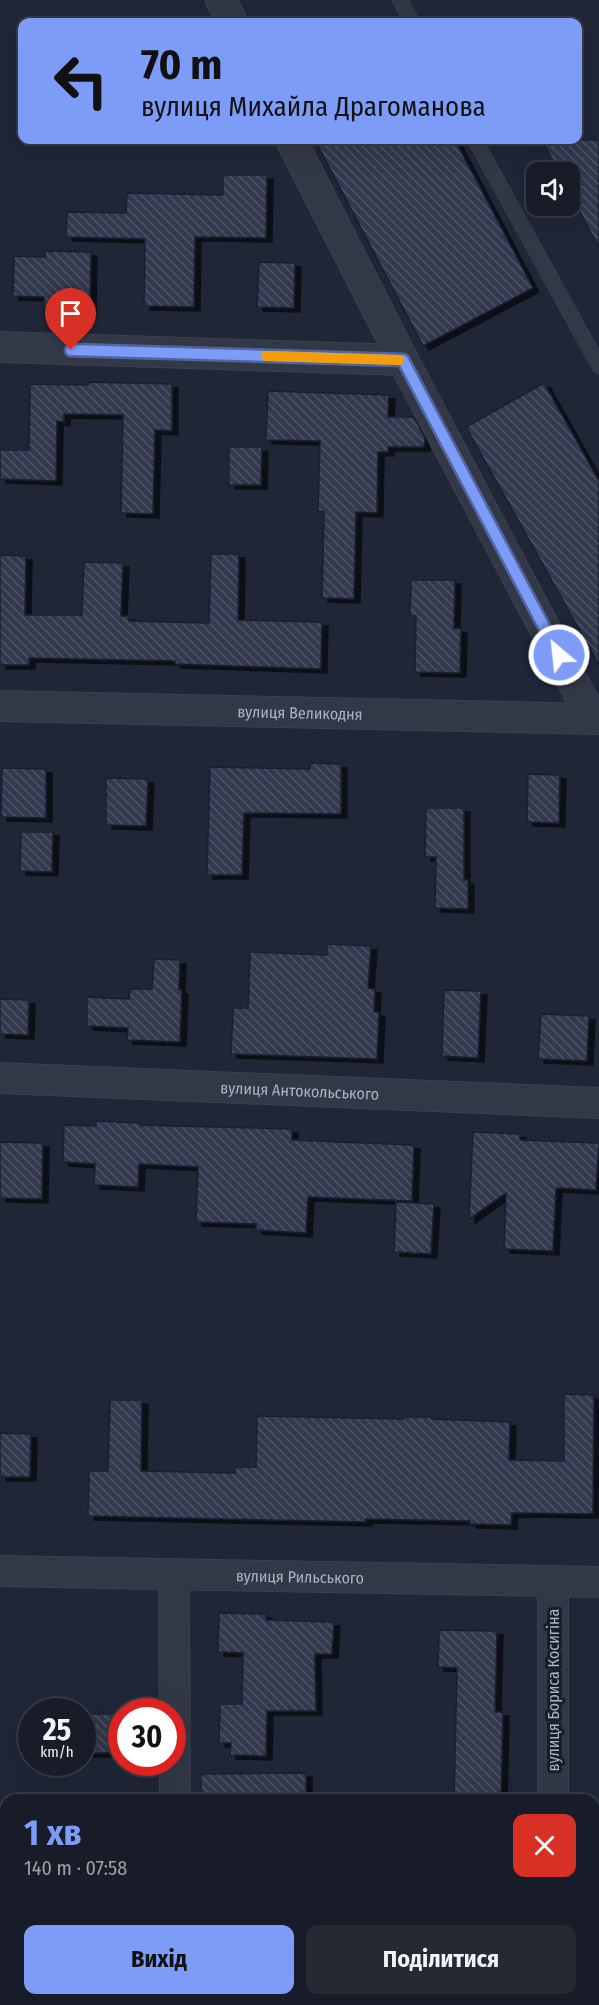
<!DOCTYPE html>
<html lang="uk">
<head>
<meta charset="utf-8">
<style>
  :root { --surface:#171c28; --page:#242934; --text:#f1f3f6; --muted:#9ea1a8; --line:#363a45; --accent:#7d9cf7 }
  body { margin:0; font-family:"Fira Sans Condensed",sans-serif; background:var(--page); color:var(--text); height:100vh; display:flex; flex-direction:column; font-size:22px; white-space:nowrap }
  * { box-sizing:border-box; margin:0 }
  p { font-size:20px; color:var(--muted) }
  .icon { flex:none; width:33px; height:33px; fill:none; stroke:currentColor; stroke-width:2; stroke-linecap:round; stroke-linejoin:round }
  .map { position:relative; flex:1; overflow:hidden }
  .panel { position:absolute; left:0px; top:1794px; width:600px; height:212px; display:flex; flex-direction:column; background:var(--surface); border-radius:18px 18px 0 0; box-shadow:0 6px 24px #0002,0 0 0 2px var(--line) }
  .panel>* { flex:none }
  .guide { position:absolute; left:18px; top:18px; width:564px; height:126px; border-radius:12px; box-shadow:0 6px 24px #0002,0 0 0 2px var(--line); background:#7d9cf7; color:#111; overflow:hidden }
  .fabs { position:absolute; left:526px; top:162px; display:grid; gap:12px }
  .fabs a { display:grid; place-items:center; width:54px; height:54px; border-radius:12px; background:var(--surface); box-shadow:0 6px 24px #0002,0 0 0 2px var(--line); font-size:30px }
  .speed { position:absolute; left:18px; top:1698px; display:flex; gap:12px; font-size:30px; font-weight:700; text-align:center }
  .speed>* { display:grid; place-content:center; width:78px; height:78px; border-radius:50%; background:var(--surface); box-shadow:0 6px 24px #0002,0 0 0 2px var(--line); line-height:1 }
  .speed small { font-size:15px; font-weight:400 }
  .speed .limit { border:9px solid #d22; background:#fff; color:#111 }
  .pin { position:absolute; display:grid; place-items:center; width:51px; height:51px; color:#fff; margin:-62px -26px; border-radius:50% 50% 50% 0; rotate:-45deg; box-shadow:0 0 6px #0007 }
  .pin .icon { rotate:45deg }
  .me { position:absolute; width:66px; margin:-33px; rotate:332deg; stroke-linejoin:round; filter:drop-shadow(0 0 4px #0008) }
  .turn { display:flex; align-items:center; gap:21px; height:126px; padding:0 24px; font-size:27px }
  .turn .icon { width:78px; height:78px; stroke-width:2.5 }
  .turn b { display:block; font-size:42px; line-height:51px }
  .round { display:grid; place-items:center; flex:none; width:63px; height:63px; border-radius:12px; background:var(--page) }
  .overview { display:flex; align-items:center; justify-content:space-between; height:102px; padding:0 24px }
  h1 { font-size:36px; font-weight:700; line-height:45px; color:var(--accent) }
  .button { display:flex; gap:12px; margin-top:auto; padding:12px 24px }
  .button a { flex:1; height:69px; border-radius:12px; background:var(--accent); color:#111; font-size:24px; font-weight:700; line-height:69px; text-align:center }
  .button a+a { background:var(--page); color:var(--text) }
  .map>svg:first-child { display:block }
  .building { fill:url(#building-back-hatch); stroke:#1a1f2d; stroke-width:1.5; filter:url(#shadow) }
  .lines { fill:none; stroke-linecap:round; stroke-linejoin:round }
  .service-casing { stroke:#3c4150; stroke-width:16 }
  .minor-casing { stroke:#3c4150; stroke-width:32 }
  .service { stroke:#323846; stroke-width:15 }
  .minor { stroke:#323846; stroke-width:30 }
  .route-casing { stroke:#5165a1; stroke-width:15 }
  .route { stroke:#7d9cf7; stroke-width:10 }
  .slow { stroke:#f59e0b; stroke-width:10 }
  .labels { text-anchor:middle; stroke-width:6; stroke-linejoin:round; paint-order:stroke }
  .street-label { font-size:16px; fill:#acb2c3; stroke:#181d2a }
</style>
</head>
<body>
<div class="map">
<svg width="599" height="2005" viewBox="0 0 599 2005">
  <defs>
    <pattern id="building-back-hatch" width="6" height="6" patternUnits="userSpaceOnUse" patternTransform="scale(1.5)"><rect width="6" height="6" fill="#31394d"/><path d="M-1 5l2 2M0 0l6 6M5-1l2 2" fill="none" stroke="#4c5365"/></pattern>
    <filter id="shadow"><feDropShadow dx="6" dy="4" stdDeviation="0" flood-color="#0009"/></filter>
  </defs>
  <rect width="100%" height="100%" fill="#1f2636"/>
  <g class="building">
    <path d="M315 140H455L533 288 423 346Z"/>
    <path d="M542 140H599V248L570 193V172H559Z"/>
    <path d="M223 175H267L266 238 195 237 194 307 144 306 145 239 66 237 67 212 126 213 127 193 223 195Z"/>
    <path d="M45 251 91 252 90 309 44 308V297L13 296 14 256 45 257Z"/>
    <path d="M259 262 295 263 294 308 257 307Z"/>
    <path d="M88 382 172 384V431L155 430 153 514 121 513 123 415 64 414V422L57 421 56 481 0 479V450H29L30 384 88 385Z"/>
    <path d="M544 383 599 481V665L466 427Z"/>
    <path d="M268 391 389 395 388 417H414L425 438 424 447H388V452H378L377 513 356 512 354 599 322 598 324 512 318 511 320 441 266 440Z"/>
    <path d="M229 447H262L261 485H229Z"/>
    <path d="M211 554H239L238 620 322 622 321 669 175 664V661L29 658V665H0V555L26 556 25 615H82L84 562 123 563 121 616H129V621L209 623Z"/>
    <path d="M411 580H455L454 628 461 629 460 673 415 672 416 616H410Z"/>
    <path d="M310 763 341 764V814L244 813 242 875H207L210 767 310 769Z"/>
    <path d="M2 768 46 769V818L1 817Z"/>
    <path d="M528 774 560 775 559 823 527 822Z"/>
    <path d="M106 778 148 779 146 826 106 825Z"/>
    <path d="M426 808H464V880H468V909L435 908 436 857H425Z"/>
    <path d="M21 832H53L52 872 20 871Z"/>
    <path d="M327 944 371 946 368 988 375 989 374 1012H379L377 1059 231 1054 233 1008H248L250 952 327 955Z"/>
    <path d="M154 959 180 960 179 990H182L180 1042 127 1040 128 1028 87 1026V997L129 999 130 989H152Z"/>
    <path d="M444 990 481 991 478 1058 442 1056Z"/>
    <path d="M0 999 29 1000 28 1035 0 1034Z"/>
    <path d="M541 1014 589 1016 587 1061 538 1059Z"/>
    <path d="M96 1121 140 1123V1125L292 1129V1140L414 1145 412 1201 308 1197 306 1233 256 1230V1224L196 1222 198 1167 139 1164 138 1187 94 1185 95 1164 63 1162 64 1125 96 1126Z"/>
    <path d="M473 1132 520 1134V1140L599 1143 596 1190 556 1188 553 1251 504 1249 506 1193 469 1219Z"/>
    <path d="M0 1142 43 1143 42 1199 0 1198Z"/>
    <path d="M396 1202 434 1204 431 1254 394 1252Z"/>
    <path d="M564 1394 594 1395 593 1514 512 1513 511 1525 470 1524V1521L366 1519V1522L88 1516 89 1471H108L110 1400H142L141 1471 235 1473V1467H256L257 1416 403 1419V1417H432V1419L510 1422 509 1460 564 1461Z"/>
    <path d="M0 1433 31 1434 30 1477H0Z"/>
    <path d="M219 1613 266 1614V1620L334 1622 332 1654H315L316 1711H267L266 1756 230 1755 231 1743H219L220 1704H242L243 1653 218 1652Z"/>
    <path d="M439 1630 497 1631 495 1712H503L501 1800H454L457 1668 438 1667Z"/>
    <rect x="82" y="1714" width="37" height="39"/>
    <path d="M306 1773V1800L201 1798V1774Z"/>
  </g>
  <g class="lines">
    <defs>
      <g id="service">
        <path d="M400 0 412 22"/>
        <path d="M475 140 599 366"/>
      </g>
      <g id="minor">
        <path d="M221 0 232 22"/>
        <path d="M291 140 403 360 592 718"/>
        <path d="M0 347 403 360"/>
        <path id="s1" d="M0 706 599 719"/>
        <path id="s2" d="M0 1078 599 1103"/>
        <path id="s3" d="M0 1571 599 1582"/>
        <path d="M174 1574 175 1800"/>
        <path d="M553 1800V1581"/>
        <path d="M175 2000V2005"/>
        <path d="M553 2005V2000"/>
      </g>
    </defs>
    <use href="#service" class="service-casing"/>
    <use href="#minor" class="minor-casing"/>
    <use href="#service" class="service"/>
    <use href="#minor" class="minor"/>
  </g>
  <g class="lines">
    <defs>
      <path id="route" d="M71 350 403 360 559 655"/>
    </defs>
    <use href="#route" class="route-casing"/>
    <use href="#route" class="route"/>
    <path class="slow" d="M266 356 399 360"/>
  </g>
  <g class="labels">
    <g class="street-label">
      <text dy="6" stroke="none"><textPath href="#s1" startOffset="300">вулиця Великодня</textPath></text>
      <text dy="6" stroke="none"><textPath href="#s2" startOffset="300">вулиця Антокольського</textPath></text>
      <text dy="6" stroke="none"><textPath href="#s3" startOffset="300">вулиця Рильського</textPath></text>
      <text transform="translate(553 1690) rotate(-90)" y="6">вулиця Бориса Косигіна</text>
    </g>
  </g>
</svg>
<div class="fabs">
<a><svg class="icon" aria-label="sound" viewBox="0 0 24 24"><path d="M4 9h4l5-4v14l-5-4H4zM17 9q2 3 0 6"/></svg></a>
</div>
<div class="speed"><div>25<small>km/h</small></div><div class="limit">30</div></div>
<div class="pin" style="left:71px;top:350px;background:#d93025"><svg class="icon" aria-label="arrive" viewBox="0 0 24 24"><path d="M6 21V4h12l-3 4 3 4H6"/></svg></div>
<svg class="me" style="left:559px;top:655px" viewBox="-20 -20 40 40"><circle r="17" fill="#7d9cf7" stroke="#fff" stroke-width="3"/><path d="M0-11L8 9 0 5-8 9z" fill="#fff"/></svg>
<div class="guide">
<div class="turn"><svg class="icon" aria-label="left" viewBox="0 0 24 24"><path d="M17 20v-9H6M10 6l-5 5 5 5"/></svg><div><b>70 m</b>вулиця Михайла Драгоманова</div></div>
</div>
<section class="panel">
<div class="overview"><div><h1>1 хв</h1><p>140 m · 07:58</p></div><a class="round" style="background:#d93025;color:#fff"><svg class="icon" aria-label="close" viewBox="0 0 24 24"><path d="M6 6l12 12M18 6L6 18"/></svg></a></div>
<div class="button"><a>Вихід</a><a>Поділитися</a></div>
</section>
</div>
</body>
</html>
